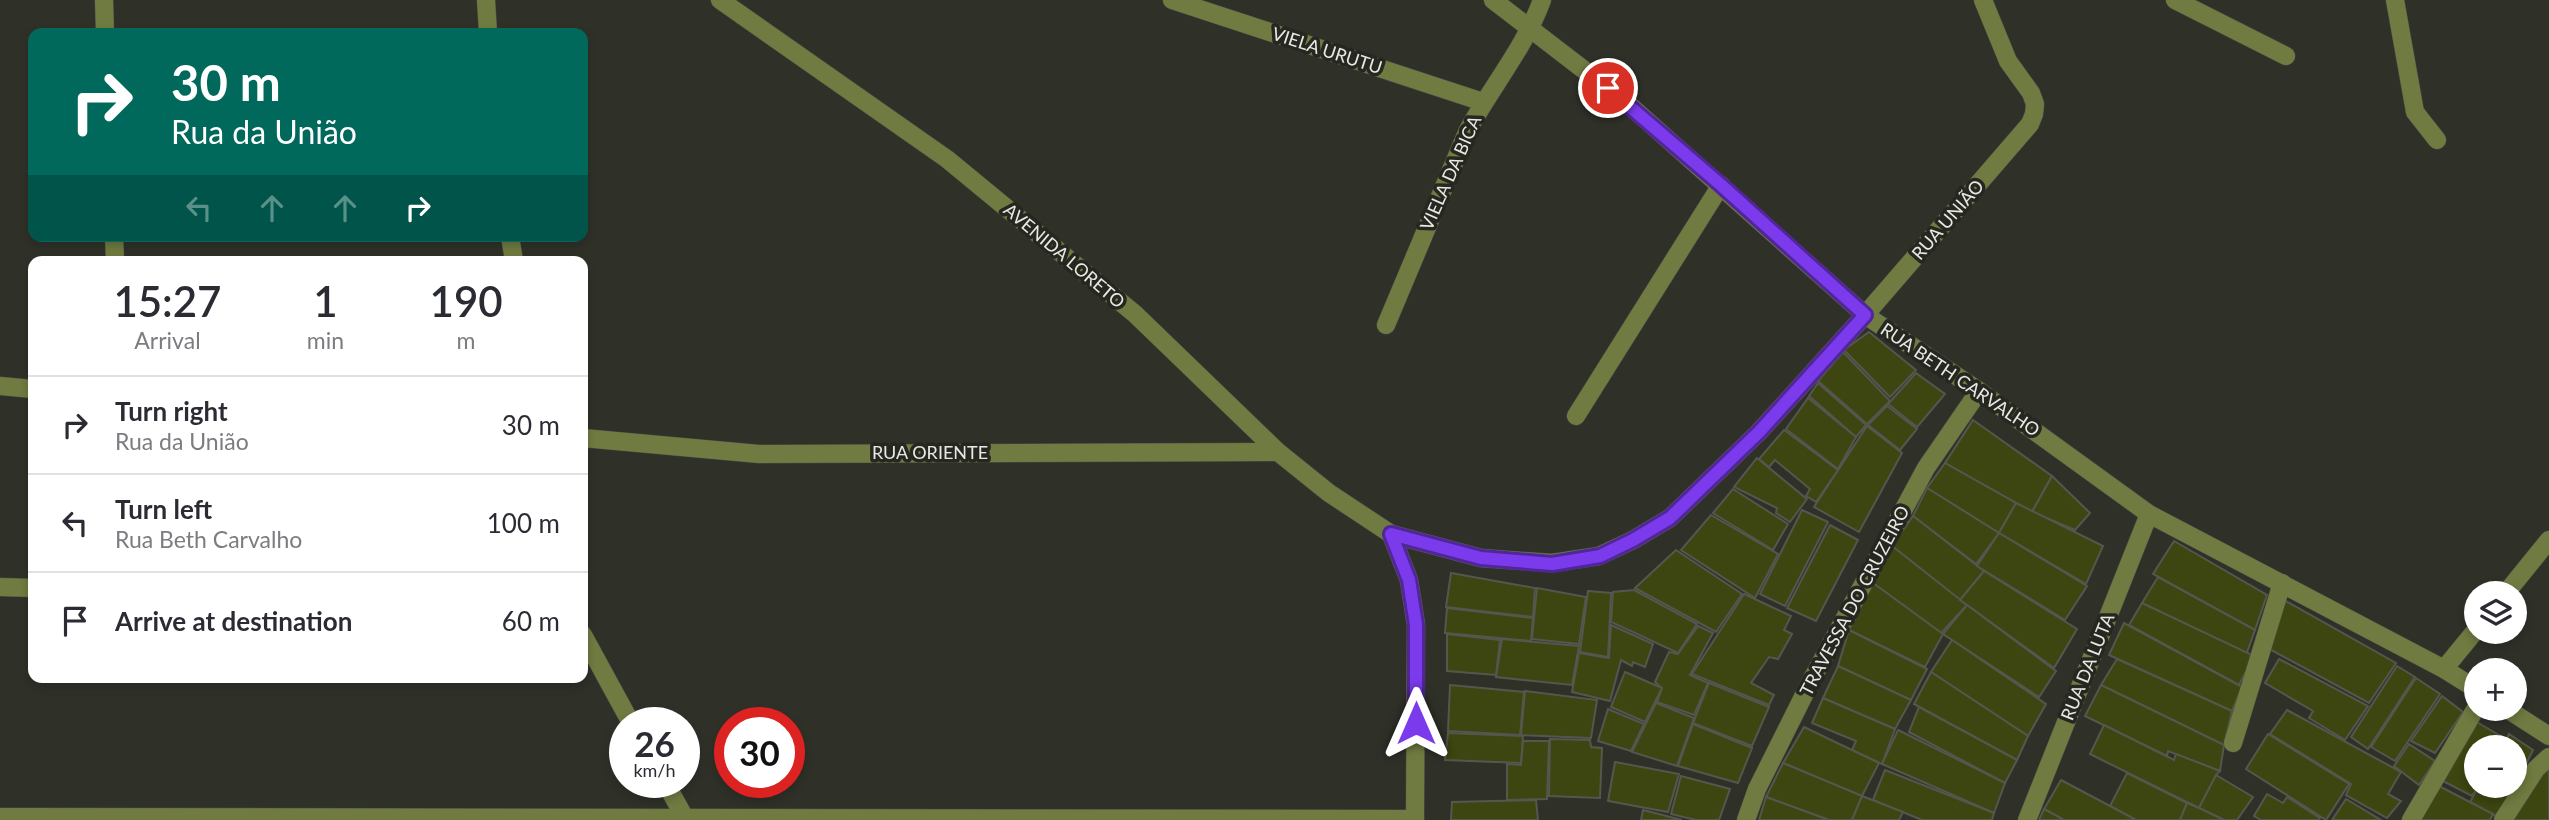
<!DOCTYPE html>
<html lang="en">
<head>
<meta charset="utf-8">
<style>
  :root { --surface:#fff; --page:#f7f7f7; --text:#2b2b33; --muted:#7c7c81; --line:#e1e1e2 }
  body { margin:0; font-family:Lato,sans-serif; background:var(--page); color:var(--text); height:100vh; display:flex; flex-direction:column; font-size:26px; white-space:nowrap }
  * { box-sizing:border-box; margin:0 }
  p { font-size:23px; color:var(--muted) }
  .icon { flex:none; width:38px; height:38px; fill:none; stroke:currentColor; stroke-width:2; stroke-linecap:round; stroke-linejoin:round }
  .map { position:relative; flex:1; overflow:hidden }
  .sheet { position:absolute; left:28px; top:256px; width:560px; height:427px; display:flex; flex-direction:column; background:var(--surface); border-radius:14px; box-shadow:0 4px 10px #0003 }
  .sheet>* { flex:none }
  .banner { position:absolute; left:28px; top:28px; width:560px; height:214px; border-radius:14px; box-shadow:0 4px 10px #0003; background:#00695c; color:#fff; overflow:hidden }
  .buttons { position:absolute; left:2464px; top:581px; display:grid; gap:14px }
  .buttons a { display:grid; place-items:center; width:63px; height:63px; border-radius:50%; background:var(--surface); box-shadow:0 4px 10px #0003; font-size:35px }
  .speed { position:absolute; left:609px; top:707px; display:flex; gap:14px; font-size:35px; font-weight:700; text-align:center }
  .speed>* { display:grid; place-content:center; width:91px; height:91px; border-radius:50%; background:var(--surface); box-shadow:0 4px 10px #0003; line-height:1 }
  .speed small { font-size:18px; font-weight:400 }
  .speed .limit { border:10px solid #d22; background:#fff; color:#111 }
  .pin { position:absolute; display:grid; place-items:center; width:60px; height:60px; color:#fff; margin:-30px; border:4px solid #fff; border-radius:50%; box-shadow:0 2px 7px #0007 }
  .me { position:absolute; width:77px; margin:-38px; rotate:0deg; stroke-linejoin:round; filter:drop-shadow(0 0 5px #0008) }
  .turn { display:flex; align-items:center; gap:24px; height:147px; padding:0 28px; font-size:32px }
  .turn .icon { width:91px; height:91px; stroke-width:2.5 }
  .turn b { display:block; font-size:49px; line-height:60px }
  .lanes { display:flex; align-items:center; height:66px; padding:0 28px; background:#0003; justify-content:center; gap:35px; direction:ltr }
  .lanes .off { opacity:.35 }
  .eta { display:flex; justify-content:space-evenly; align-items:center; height:119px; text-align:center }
  .eta b { font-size:42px; font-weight:600; line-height:49px }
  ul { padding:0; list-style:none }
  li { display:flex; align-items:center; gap:21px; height:98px; padding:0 28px; border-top:2px solid var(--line) }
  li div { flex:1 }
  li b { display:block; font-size:26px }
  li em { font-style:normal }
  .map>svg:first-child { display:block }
  .building { fill:#3d4510; stroke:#55574e; stroke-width:2 }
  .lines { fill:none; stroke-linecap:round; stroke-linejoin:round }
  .minor-casing { stroke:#4c4e47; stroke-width:19 }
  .minor { stroke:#707b41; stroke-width:18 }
  .route-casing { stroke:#51269a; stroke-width:18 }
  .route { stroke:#7c3aed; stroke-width:12 }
  .labels { text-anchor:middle; stroke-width:7; stroke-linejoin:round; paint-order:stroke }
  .street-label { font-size:18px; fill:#e7e9e3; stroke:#252720 }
</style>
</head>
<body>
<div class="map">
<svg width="2549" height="820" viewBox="0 0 2549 820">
  <rect width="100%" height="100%" fill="#2f3129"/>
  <g class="building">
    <path d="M1869 332 1916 370 1890 397 1844 350Z"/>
    <path d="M1843 352 1890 401 1867 424 1818 381Z"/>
    <path d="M1916 373 1945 394 1917 427 1888 404Z"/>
    <path d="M1818 383 1866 425 1856 437 1809 396Z"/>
    <path d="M1808 398 1856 437 1838 469 1786 429Z"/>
    <path d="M1887 406 1917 429 1900 450 1868 425Z"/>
    <path d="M1973 420 2052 476 2032 512 1945 463Z"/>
    <path d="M1867 426 1902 453 1859 532 1814 507Z"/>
    <path d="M1784 430 1838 470 1816 502 1806 496 1810 489 1775 460 1769 467 1759 459Z"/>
    <path d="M1757 458 1807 499 1790 522 1776 513 1777 508 1734 487Z"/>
    <path d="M1945 463 2016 503 1999 533 1927 488Z"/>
    <path d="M2052 476 2090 513 2075 530 2032 512Z"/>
    <path d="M1927 488 1999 533 1976 564 1913 516Z"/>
    <path d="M1733 489 1788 524 1773 550 1713 513Z"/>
    <path d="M2016 503 2103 546 2086 584 1999 533Z"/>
    <path d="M1802 510 1828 522 1785 606 1760 594Z"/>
    <path d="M1711 515 1778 554 1755 598 1681 550Z"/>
    <path d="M1913 516 1984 571 1960 600 1892 546Z"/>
    <path d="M1830 525 1858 540 1816 621 1787 608Z"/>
    <path d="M1999 533 2087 586 2065 620 1977 566Z"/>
    <path d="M2174 541 2267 595 2255 630 2153 574Z"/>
    <path d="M1892 546 1967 605 1941 633 1873 583Z"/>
    <path d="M1676 550 1742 594 1716 632 1635 588Z"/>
    <path d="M1984 571 2077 629 2054 668 1960 600Z"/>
    <path d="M1451 573 1535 588 1533 617 1446 607Z"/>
    <path d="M2158 577 2255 630 2246 655 2142 603Z"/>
    <path d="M1873 583 1943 634 1925 667 1849 630Z"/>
    <path d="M1537 588 1586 597 1579 644 1532 639Z"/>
    <path d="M1634 590 1697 624 1678 653 1611 622 1613 592Z"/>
    <path d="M1588 591 1611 593 1608 657 1580 652Z"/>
    <path d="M1744 594 1791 616 1784 630 1792 634 1778 659 1769 657 1751 683 1774 695 1769 705 1692 674Z"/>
    <path d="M2286 601 2396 663 2369 703 2264 646Z"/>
    <path d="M2142 603 2254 656 2239 685 2129 625Z"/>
    <path d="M1967 605 2056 671 2039 697 1943 634Z"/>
    <path d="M1447 608 1533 618 1531 641 1445 633Z"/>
    <path d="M2124 623 2242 687 2232 711 2109 655Z"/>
    <path d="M1611 625 1653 644 1645 667 1633 662 1632 666 1621 660 1610 701 1572 692 1579 653 1609 658Z"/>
    <path d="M1698 626 1713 633 1690 675 1708 683 1694 715 1657 702 1662 688 1655 682 1669 652 1678 654Z"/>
    <path d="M1849 630 1927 669 1911 700 1838 666Z"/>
    <path d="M1447 634 1500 640 1496 675 1447 671Z"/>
    <path d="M1502 639 1579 646 1572 685 1496 677Z"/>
    <path d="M1952 640 2046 704 2028 736 1931 672Z"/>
    <path d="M2117 659 2232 711 2224 745 2101 685Z"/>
    <path d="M2279 659 2368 706 2345 740 2309 718 2313 711 2265 683Z"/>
    <path d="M1838 666 1911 700 1895 729 1823 698Z"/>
    <path d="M2397 666 2415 677 2368 749 2351 737Z"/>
    <path d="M1625 672 1662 688 1645 722 1611 707Z"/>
    <path d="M1931 672 2028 736 2017 760 1914 704Z"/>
    <path d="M2416 678 2440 694 2395 761 2371 747Z"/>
    <path d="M1709 683 1769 707 1752 746 1693 723Z"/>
    <path d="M1450 685 1524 692 1520 735 1448 731Z"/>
    <path d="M2101 685 2224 745 2220 771 2168 751 2167 756 2085 716Z"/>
    <path d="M1525 691 1597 700 1591 738 1521 735Z"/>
    <path d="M2442 696 2463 712 2435 753 2411 741Z"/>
    <path d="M1823 698 1895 729 1882 764 1852 750 1856 741 1812 723Z"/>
    <path d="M1656 703 1694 718 1677 766 1632 752Z"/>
    <path d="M1919 707 2017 760 2005 783 1909 732Z"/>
    <path d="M1608 709 1644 724 1631 751 1598 741Z"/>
    <path d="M2287 710 2401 772 2388 794 2401 801 2387 818 2346 795 2351 784 2270 734Z"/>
    <path d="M2475 721 2504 738 2499 747H2476L2478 786 2472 796 2441 780Z"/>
    <path d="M1693 724 1752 748 1738 783 1678 766Z"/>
    <path d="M2104 725 2174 760 2176 754 2220 771 2216 775 2199 808 2090 754Z"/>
    <path d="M1804 727 1879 763 1862 796 1783 763Z"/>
    <path d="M1898 730 2005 783 1994 813 1882 764Z"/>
    <path d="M1448 733 1523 736 1521 763 1445 760Z"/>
    <path d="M2268 734 2349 784 2326 820 2246 769Z"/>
    <path d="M2509 734 2533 750 2499 818 2470 802 2479 786H2515V747H2502Z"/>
    <path d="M1550 739 1590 740 1591 747 1602 748 1600 798 1549 796Z"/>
    <path d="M1523 741H1549L1547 799 1507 800V764L1521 765Z"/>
    <path d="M2409 744 2435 761 2419 785 2394 766Z"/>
    <path d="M1615 762 1679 774 1668 812 1608 801Z"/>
    <path d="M1783 763 1862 796 1852 820H1829L1766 797Z"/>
    <path d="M2546 769 2549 771V820H2512Z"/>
    <path d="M1885 770 1994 813 1992 820H1922L1873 800Z"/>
    <path d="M2127 773 2187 803 2180 820H2136L2110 806Z"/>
    <path d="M2216 775 2253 797 2237 820H2224L2199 808Z"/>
    <path d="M1681 776 1730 789 1719 820H1696L1671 814Z"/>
    <path d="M2061 780 2110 806 2136 820H2064L2044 809Z"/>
    <path d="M2437 785 2493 814 2490 820H2420Z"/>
    <path d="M2267 794 2283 803 2287 797 2320 818 2318 820H2261L2254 816Z"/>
    <path d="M1862 796 1903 812 1899 820H1852Z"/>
    <path d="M1766 797 1829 820H1759Z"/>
    <path d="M2346 799 2381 820H2332Z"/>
    <path d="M1536 800 1538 820H1451L1452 802Z"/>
    <path d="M2187 803 2199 808 2224 820H2180Z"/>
    <path d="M2044 809 2064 820H2039Z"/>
    <path d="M1643 810 1682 820H1641Z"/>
  </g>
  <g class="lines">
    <defs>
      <g id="minor">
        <path d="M104 0 105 33"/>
        <path d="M486 0 488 33"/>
        <path d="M720 0 947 159 1135 314 1278 452 1329 493 1391 534 1481 558 1552 563 1599 556 1633 540 1670 518 1759 432 1865 315 2030 124 2034 114 2035 104 2031 93 2008 61 1983 0"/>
        <path d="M1172 0 1483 102"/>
        <path d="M1493 0 1627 103 1865 315 1979 391 2149 514 2444 669 2476 689"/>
        <path d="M2175 0 2286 56"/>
        <path d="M2395 0 2415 112 2437 140"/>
        <path d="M114 236 115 261"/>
        <path d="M510 236 514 261"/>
        <path d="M1386 325 1468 130C1492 86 1525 47 1542 0"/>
        <path d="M0 386 33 389"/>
        <path d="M1576 416 1721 185"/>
        <path d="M583 438 759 454 1278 452"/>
        <path d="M1391 534 1409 580 1416 625 1415 820"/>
        <path d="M0 587 33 588"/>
        <path d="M2506 593 2549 540"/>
        <path d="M583 635 631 723"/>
        <path d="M2444 669 2476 630"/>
        <path d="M2507 709 2549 736"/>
        <path d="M2233 743 2282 583"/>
        <path d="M665 782 685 818"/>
        <path d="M0 817 1415 819"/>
        <path d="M1746 820 1757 789 1812 679 1926 468 1979 391"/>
        <path d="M2027 820 2149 514"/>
        <path d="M2411 820 2476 708"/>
        <path d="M2503 820 2536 769 2549 757"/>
      </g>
    </defs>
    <use href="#minor" class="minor-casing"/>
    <use href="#minor" class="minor"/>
  </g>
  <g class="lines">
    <defs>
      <path id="route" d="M1416 723V625L1409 580 1391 534 1481 558 1552 564 1600 556 1633 540 1670 518 1759 432 1865 315 1721 185 1608 88"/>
    </defs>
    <use href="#route" class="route-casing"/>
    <use href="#route" class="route"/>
  </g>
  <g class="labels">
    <g class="street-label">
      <text transform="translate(1327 51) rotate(18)" y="6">VIELA URUTU</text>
      <text transform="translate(1451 173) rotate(-66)" y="6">VIELA DA BICA</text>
      <text transform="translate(1948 220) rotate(-49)" y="6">RUA UNIÃO</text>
      <text transform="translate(1064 256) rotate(40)" y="6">AVENIDA LORETO</text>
      <text transform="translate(1960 380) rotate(34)" y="6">RUA BETH CARVALHO</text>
      <text x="930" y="459">RUA ORIENTE</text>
      <text transform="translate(1855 601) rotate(-62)" y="6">TRAVESSA DO CRUZEIRO</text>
      <text transform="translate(2088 667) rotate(-68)" y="6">RUA DA LUTA</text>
    </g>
  </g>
</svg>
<div class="buttons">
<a><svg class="icon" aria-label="layers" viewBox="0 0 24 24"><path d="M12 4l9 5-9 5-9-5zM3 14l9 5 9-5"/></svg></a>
<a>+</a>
<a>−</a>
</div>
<div class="speed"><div>26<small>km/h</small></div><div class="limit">30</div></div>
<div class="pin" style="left:1608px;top:88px;background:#d93025"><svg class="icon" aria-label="arrive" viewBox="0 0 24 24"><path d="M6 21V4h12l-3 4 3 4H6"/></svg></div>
<svg class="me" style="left:1416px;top:723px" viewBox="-20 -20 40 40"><path d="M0-17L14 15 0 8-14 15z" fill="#7c3aed" stroke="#fff" stroke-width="4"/></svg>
<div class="banner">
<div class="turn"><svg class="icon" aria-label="right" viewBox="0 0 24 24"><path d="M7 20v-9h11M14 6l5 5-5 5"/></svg><div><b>30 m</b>Rua da União</div></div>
<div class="lanes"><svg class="icon off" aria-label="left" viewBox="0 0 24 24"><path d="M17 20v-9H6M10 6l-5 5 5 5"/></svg><svg class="icon off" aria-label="ahead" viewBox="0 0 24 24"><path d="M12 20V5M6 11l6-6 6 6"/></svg><svg class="icon off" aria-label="ahead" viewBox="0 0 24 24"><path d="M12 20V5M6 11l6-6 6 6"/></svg><svg class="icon" aria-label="right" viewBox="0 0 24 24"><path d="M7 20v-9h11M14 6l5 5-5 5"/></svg></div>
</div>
<section class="sheet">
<div class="eta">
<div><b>15:27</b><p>Arrival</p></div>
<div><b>1</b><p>min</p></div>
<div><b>190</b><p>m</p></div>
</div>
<ul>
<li><svg class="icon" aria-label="right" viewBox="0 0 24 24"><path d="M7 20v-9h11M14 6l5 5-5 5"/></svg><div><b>Turn right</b><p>Rua da União</p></div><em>30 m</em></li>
<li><svg class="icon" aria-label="left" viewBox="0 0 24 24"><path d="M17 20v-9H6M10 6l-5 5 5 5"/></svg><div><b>Turn left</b><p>Rua Beth Carvalho</p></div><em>100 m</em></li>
<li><svg class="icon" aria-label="arrive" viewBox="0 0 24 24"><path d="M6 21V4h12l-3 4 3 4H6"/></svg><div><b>Arrive at destination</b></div><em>60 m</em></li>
</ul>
</section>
</div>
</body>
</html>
